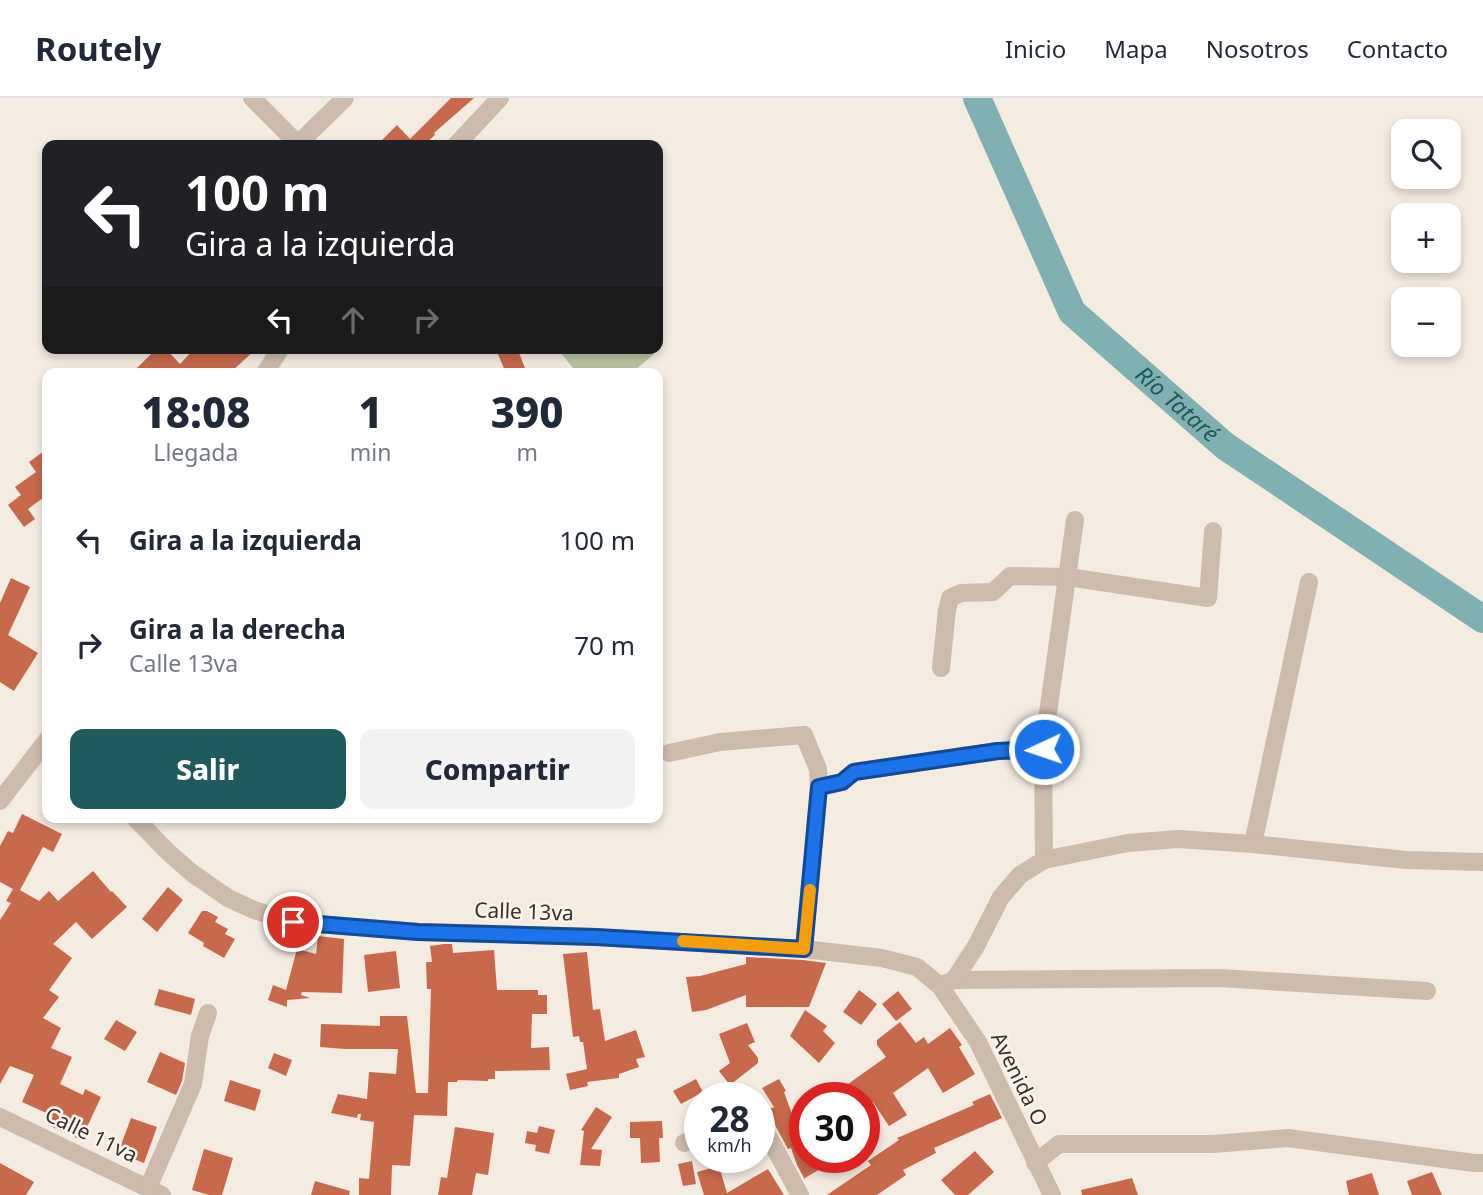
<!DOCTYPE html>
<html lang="es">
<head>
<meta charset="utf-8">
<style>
  :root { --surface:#fff; --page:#f2f2f3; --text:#1f2937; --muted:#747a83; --line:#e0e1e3; --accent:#1f5a5e }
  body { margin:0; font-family:"Noto Sans",sans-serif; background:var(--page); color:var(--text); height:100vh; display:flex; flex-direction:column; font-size:26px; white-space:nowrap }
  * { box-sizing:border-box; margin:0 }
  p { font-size:23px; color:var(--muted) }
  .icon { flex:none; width:38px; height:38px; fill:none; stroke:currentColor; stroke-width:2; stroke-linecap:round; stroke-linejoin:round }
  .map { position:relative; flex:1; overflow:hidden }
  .drawer { position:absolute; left:42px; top:270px; width:621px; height:455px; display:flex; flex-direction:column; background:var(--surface); border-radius:14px; box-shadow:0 4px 10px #0003 }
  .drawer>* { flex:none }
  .banner { position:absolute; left:42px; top:42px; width:621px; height:214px; border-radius:14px; box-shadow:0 4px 10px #0003; background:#202124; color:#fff; overflow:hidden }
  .tools { position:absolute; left:1391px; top:21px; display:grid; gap:14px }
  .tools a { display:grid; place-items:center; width:70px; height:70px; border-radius:14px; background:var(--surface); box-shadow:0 4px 10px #0003; font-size:35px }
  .speed { position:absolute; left:684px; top:984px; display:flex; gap:14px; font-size:35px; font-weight:700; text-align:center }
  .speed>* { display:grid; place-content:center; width:91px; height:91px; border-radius:50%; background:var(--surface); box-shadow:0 4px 10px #0003; line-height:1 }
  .speed small { font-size:18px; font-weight:400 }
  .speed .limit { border:10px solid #d22; background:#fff; color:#111 }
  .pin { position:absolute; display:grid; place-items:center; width:60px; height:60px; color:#fff; margin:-30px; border:4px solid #fff; border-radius:50%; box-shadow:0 2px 7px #0007 }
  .me { position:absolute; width:77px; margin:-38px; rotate:267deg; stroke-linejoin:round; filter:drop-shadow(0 0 5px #0008) }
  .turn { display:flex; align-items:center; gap:24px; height:147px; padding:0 28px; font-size:32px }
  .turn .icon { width:91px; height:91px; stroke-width:2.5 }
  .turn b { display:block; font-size:49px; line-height:60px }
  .lanes { display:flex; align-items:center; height:66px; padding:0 28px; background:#0003; justify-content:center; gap:35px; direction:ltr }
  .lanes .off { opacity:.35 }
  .eta { display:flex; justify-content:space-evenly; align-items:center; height:119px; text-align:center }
  .eta b { font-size:42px; font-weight:800; line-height:49px }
  .primary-button { display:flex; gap:14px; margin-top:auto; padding:14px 28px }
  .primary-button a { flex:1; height:80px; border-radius:14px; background:var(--accent); color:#fff; font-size:28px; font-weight:800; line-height:80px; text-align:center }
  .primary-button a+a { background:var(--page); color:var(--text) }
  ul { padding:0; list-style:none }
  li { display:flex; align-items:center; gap:21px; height:105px; padding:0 28px }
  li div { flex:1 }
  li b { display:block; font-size:26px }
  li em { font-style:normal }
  header { display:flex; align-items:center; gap:42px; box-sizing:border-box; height:98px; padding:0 35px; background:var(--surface); border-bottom:2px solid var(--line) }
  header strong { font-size:33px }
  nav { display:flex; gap:38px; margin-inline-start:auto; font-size:24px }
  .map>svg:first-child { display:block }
  .green { fill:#b8c4a0 }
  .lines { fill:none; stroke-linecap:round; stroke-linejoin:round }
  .river { stroke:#7fb0b2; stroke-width:28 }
  .building { fill:#c8694b }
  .minor { stroke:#cdbbac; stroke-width:18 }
  .route-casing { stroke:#114b97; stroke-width:18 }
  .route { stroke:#1a73e8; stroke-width:12 }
  .slow { stroke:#f59e0b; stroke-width:12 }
  .labels { text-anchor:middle; stroke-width:5; stroke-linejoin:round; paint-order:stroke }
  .street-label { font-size:21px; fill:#3b302b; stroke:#fbf5ee }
  .water-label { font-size:23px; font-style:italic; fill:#1f5a5e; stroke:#fbf5ee }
</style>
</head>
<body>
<header>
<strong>Routely</strong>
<nav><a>Inicio</a><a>Mapa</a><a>Nosotros</a><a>Contacto</a></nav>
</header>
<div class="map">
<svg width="1483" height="1097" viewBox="0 0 1483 1097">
  <rect width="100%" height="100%" fill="#f4ebe1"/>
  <path class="green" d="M557 250H650L654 256 635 272 637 275H577Z"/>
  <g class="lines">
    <path class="river" id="s1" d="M977 0 1072 214 1225 348 1483 521"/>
  </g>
  <g class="building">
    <path d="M451 0H474L434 35 435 37 424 47H377L397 27 410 41Z"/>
    <path d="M157 250H165L180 266 195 250H257L230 275H132Z"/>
    <path d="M506 250H517L527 275H506L497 254Z"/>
    <path d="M47 351V397L28 411 35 421 24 429 8 407 21 397 15 389 36 374 29 364Z"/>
    <path d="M11 480 30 489 8 537 38 555 14 593 0 584V505Z"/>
    <path d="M22 716 62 736 53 754 43 749 20 792 39 803 49 793 58 803 93 773 111 794 112 793 127 809 92 841 76 824 53 846 72 860 49 892 59 899 43 920 61 930 51 950 72 959 60 986 83 997 85 991 101 999 81 1042 48 1027 53 1018 22 1004 34 977 10 968 0 986V822L11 805 6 803 13 791 0 784V748L8 733 13 735Z"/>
    <path d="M168 789 183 802 157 834 142 821Z"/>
    <path d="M202 813H207L218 819 215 824 228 831 225 836 235 841 224 860 203 848 204 845 188 835Z"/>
    <path d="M318 838 344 841 342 895 302 894 301 897 310 900 287 902V909L268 902 273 887 286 892 297 851 316 856Z"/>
    <path d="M444 846H452L453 855 494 852 497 892H538V897H547V916H532L531 950 549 949 550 972 495 973V981H488V983L458 982 457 984H448L447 1018 414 1017 410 1068 392 1067 391 1097H359V1080L369 1081 374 1024 360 1022 361 1016H358L357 1020 331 1015 338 996 367 1001 369 974 396 976 398 951H345L320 949 321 926 380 928V918H407L416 995H428L431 891H427L426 864H432L430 848Z"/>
    <path d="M396 853 400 890 368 894 364 857Z"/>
    <path d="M587 854 593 912 600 911 605 943 636 932 645 959 636 961 639 969 619 976V980L587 984 588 988 570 992 566 976 587 971 583 944H580L579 938 573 939 563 856Z"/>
    <path d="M746 859 803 862 826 865 809 909H746V897L706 912 692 914 686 879 700 878 746 866Z"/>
    <path d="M159 891 195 901 191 917 154 907Z"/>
    <path d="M859 892 877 906 861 927 843 914Z"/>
    <path d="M898 893 912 911 896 923 882 906Z"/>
    <path d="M805 912 827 928 823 933 835 945 819 965 790 938Z"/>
    <path d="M116 922 137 934 125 953 104 941Z"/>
    <path d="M900 924 916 945 924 939 928 946 950 930 962 947 959 949 975 976 943 995 928 970 893 995 907 1017 889 1028 873 1004 864 1010V999H847L841 991 886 959 877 947V942Z"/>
    <path d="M747 925 755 944 748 947 758 960V965L730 987 719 973 730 965 719 936Z"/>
    <path d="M160 954 185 965 182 983 176 997 147 984Z"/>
    <path d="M274 955 292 962 286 978 268 970Z"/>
    <path d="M696 981 703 994 681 1006 673 993Z"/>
    <path d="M779 981 786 993 784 994 805 1052V1059H815L820 1071 805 1080V1082L797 1067 791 1050 788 1051 776 1029 770 1011 774 1009 762 990Z"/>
    <path d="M230 982 261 992 255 1013 224 1003Z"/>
    <path d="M990 996 1002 1020 934 1050 936 1055 903 1072 906 1077 877 1097H827L871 1067 868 1063 899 1042 897 1040 974 1007 972 1004Z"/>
    <path d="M596 1009 612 1019 591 1051 602 1052 600 1068 580 1067 584 1033 581 1032Z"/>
    <path d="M131 1020 157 1029 144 1065 118 1055Z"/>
    <path d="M662 1023 663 1040H659L660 1064 641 1065 640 1040H630V1024Z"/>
    <path d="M539 1028 555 1032 549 1056 535 1053 536 1047 525 1045 527 1033 537 1035Z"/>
    <path d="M455 1029 494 1035 488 1077 476 1075 472 1097H438L441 1079 447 1080Z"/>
    <path d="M204 1051 233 1060 222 1097H209L192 1092Z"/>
    <path d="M975 1053 994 1074 968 1097H955L941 1082Z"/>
    <path d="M692 1063 696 1086 683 1088 678 1066Z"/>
    <path d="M0 1065 34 1084 26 1097H0Z"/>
    <path d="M719 1068 727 1095 768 1071 784 1097H704L697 1074Z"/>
    <path d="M1432 1074 1442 1097H1412L1407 1083Z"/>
    <path d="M1372 1075 1379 1097H1349L1346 1083Z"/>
    <path d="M1132 1080 1138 1097H1082L1081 1092Z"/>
    <path d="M315 1083 350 1093 349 1097H311Z"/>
  </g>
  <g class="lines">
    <g class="minor">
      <path d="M252 0 298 46"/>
      <path d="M297 47 345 0"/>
      <path d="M456 47 500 0"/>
      <path d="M265 275 281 250"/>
      <path d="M941 570 947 512 950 500 961 495 993 494 1010 478 1068 479 1208 500 1213 433"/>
      <path d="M669 655 720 644 804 637 818 671 819 689"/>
      <path d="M0 703 47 642"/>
      <path d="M134 719 168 754 192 775 228 800 254 812 293 824 418 834 596 839 804 851 882 860 917 869 940 888 978 944 1052 1097"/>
      <path d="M1253 746 1309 484"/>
      <path d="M1044 762 1043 651 1075 422"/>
      <path d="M804 851 819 689 842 684 854 674 998 653 1043 651"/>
      <path d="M954 882 1220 880 1427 893"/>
      <path d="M940 888 954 882 976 848 1001 799 1020 777 1044 762 1128 745 1178 741 1253 746 1406 762 1483 764"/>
      <path d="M0 1019 162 1097"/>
      <path d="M760 1023 800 1097"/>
      <path d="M684 1045 700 1037"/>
      <path d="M1035 1065 1059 1046H1214L1288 1040 1474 1065H1483"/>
      <path d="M148 1090 193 986 200 938 208 915"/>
    </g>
  </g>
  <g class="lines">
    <defs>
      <path id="route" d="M293 824 418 834 596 839 804 851 819 689 842 684 854 674 998 653 1044 651"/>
    </defs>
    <use href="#route" class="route-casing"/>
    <use href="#route" class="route"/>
    <path class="slow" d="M683 843 804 851 810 792"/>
  </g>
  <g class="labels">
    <g class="street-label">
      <text transform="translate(524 814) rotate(2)" y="7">Calle 13va</text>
      <text transform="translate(1019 981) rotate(64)" y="7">Avenida O</text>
      <text transform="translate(91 1037) rotate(26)" y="7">Calle 11va</text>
    </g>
    <g class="water-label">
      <text dy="8" stroke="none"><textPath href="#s1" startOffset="374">Río Tataré</textPath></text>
    </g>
  </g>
</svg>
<div class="tools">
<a><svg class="icon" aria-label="search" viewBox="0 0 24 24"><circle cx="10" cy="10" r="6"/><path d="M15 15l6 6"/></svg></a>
<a>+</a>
<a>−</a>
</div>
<div class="speed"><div>28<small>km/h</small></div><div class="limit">30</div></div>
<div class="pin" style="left:293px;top:824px;background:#d93025"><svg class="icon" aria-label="arrive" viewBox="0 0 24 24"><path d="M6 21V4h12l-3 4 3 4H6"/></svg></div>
<svg class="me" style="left:1044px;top:651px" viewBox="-20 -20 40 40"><circle r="17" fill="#1a73e8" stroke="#fff" stroke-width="3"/><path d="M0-11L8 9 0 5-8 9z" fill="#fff"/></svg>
<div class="banner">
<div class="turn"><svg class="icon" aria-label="left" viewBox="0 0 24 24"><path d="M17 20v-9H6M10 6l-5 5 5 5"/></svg><div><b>100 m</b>Gira a la izquierda</div></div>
<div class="lanes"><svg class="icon" aria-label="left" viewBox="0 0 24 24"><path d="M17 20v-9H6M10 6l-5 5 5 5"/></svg><svg class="icon off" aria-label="ahead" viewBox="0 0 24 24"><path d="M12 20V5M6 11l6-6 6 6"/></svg><svg class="icon off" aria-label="right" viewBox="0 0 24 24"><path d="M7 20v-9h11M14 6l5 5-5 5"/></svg></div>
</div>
<section class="drawer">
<div class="eta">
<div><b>18:08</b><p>Llegada</p></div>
<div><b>1</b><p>min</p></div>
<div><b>390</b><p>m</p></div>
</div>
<ul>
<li><svg class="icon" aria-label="left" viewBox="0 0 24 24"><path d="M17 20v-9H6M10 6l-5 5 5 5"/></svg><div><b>Gira a la izquierda</b></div><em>100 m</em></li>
<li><svg class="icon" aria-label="right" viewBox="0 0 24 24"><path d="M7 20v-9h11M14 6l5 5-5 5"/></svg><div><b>Gira a la derecha</b><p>Calle 13va</p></div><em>70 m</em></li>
</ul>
<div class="primary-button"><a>Salir</a><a>Compartir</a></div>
</section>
</div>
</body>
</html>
